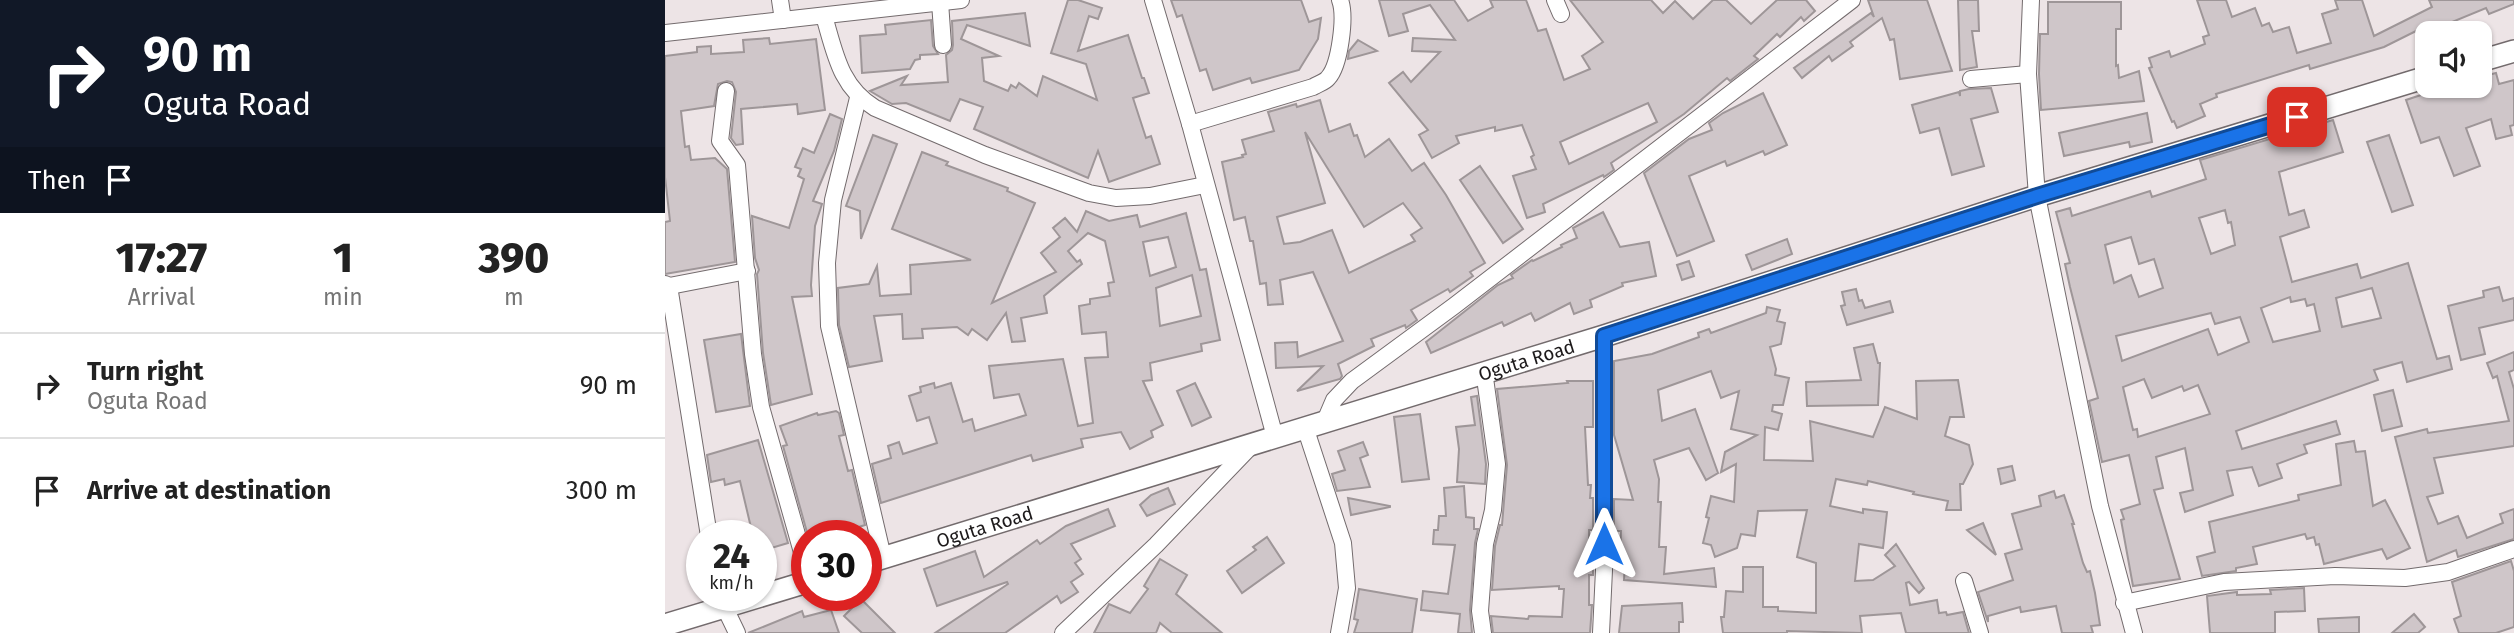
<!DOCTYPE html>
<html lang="en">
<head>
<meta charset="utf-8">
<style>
  :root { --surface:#fff; --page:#f2f2f2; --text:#222; --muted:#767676; --line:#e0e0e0 }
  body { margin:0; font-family:"Fira Sans",sans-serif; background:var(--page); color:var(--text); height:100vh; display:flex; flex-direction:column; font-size:26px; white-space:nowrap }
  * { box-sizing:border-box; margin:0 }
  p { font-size:23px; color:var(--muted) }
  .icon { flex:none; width:38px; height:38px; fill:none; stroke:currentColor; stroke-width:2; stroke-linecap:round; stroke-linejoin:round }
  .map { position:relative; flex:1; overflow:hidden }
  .panel { display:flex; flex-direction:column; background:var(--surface); width:665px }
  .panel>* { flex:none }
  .hud { background:#111827; color:#fff; overflow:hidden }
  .fabs { position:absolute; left:1750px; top:21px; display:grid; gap:14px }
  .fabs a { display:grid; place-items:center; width:77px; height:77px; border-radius:14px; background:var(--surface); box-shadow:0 2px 5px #0004; font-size:35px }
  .speed { position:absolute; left:21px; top:520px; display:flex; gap:14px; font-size:35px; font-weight:700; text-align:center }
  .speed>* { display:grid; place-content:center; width:91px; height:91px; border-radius:50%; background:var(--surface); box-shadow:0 2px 5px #0004; line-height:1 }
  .speed small { font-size:18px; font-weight:400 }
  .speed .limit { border:10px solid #d22; background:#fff; color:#111 }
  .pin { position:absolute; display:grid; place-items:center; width:60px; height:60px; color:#fff; margin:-30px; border-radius:14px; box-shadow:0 4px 10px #0006 }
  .me { position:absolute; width:77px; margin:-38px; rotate:0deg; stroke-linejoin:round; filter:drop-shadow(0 0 5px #0008) }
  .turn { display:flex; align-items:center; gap:24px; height:147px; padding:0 28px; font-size:32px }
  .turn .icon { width:91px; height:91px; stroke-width:2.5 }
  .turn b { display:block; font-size:49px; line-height:60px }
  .then { display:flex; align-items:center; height:66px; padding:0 28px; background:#0003; gap:14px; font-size:26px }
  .eta { display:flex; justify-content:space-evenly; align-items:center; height:119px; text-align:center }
  .eta b { font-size:42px; font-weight:800; line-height:49px }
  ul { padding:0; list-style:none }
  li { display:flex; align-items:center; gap:21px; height:105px; padding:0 28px; border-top:2px solid var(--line) }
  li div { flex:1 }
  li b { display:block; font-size:26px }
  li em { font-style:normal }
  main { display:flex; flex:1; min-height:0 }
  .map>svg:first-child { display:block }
  .building { fill:#cfc6c9; stroke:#9e9698; stroke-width:2; fill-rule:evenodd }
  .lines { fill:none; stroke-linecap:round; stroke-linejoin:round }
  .minor-casing { stroke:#736b6d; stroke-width:18 }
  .major-casing { stroke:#736b6d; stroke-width:24 }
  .minor { stroke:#fff; stroke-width:16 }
  .major { stroke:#fff; stroke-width:21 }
  .route-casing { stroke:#114b97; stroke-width:18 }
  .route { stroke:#1a73e8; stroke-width:12 }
  .labels { text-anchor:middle; stroke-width:6; stroke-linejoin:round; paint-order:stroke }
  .street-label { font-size:19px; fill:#1d1a1b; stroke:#faf1f4 }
</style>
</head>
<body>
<main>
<section class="panel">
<div class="hud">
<div class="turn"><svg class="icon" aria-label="right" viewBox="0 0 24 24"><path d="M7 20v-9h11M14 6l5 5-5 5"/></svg><div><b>90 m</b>Oguta Road</div></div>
<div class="then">Then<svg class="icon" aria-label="arrive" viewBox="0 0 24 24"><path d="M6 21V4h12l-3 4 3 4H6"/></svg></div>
</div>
<div class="eta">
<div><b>17:27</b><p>Arrival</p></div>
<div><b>1</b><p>min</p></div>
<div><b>390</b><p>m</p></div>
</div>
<ul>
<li><svg class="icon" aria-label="right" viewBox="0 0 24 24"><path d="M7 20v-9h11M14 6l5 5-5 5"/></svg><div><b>Turn right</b><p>Oguta Road</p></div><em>90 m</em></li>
<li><svg class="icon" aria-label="arrive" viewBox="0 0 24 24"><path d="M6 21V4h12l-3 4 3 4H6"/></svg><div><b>Arrive at destination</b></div><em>300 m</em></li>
</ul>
</section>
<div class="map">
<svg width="1849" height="633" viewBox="0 0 1849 633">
  <rect width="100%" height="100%" fill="#ede4e6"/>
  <g class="building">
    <path d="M403 0H413L437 8 433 19 424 16 413 51 463 35 477 78H479L484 93 468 98 481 138 486 136 495 164 444 182 433 151 423 178 309 129 318 107 295 99 285 121 241 103 227 104 205 91 242 76 236 85 283 82 281 55 287 50 288 45 287 21 360 13 365 46 302 25 296 39 334 56 317 58 319 81 343 91 346 85 351 88 354 83 372 96 378 76 432 100 421 64 386 53Z"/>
    <path d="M506 0H636L644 22 656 18 653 39 634 70 587 83 585 78 548 90 541 69 535 71 517 15 512 17Z"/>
    <path d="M714 0H789L803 21 828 7 825 0H861L873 31 881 29 899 80 925 69 917 56 938 42 905 0H986L998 13 1010 1 1028 19 1048 0H1061L1086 24 1112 0H1141L1150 11 1139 21 1136 17 1115 37 1112 34 1089 56 1093 59 1065 81 1062 78 1019 114 946 163 949 170 939 177 938 175 878 204 880 212 862 218 848 176 871 169 866 157 869 155 857 125 830 131V127L791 136 794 143 767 158 754 135 763 130 724 83 738 72 746 82 775 52 747 51 748 38 790 40 765 5 738 14 743 31 724 36ZM983 103 992 122 904 164 895 142Z"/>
    <path d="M1203 0H1262L1287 71 1235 79 1229 39 1225 40 1217 18 1185 42 1188 46 1167 61 1164 56 1137 78 1129 68 1206 13 1209 17Z"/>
    <path d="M1293 0H1313L1314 31H1307L1312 67 1295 70Z"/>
    <path d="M1532 0H1561L1567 17 1590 8 1597 26 1604 23 1608 32 1624 27 1632 53 1666 43 1657 14 1673 9 1670 0H1697L1709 36 1767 7 1764 0H1849V4L1824 14 1821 8 1763 32 1761 26 1719 47 1645 69 1644 65 1551 94 1552 97 1535 104 1540 116 1512 128 1509 121 1507 122 1484 68 1487 67 1484 58 1504 51 1506 57 1540 44 1538 37 1544 35Z"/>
    <path d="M1383 2H1456V29H1451V66L1453 65 1454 78 1474 71 1479 101 1376 110 1374 74 1375 34H1383Z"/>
    <path d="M266 20 268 46 273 54 255 55V59L250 60 245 69 197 73 195 36 221 34 220 25Z"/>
    <path d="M104 38 105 44 151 39 160 110 133 114 132 104 76 109 78 144 71 145 66 138 71 92 67 82 62 81 53 84 49 106 16 111 20 147 24 146 26 160 50 158 62 169 70 262 0 274V222L5 221 0 177V56L32 52V47L46 46V54L79 52 78 40Z"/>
    <path d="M693 40 712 51 683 59 684 51Z"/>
    <path d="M1831 73 1834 84 1849 80V125L1845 126 1847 135 1831 139 1826 119 1801 128 1815 166 1789 176 1774 137 1756 143 1741 100 1768 91 1769 95 1796 86H1818L1815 77Z"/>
    <path d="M1326 88 1333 112 1306 119 1319 166 1287 175 1274 128 1255 133 1247 105 1294 92 1295 96V91L1304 89Z"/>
    <path d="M1098 93 1122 145 1100 155 1098 151 1062 166 1060 161 1024 176 1049 241 1012 256 979 173 1024 139 1047 130 1044 123 1058 113Z"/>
    <path d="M655 100 664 132 685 124 689 136 692 135 700 157 724 139 747 171 759 163 781 195 820 263 805 272 808 276 785 292 783 289 746 310 752 320 741 328 740 325 706 339 709 346 673 364 677 376 675 379 632 391 658 366 611 368 610 343 632 342 633 357 678 341 648 272 615 280 618 304 603 305 601 283 595 284 588 241H585L580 217 569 220 557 162 578 157 577 155 581 154 577 140 609 131 603 112 631 104 632 107ZM640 132 699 227 738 203 757 228 746 235 750 241 684 273 667 230 635 242 619 244 612 217 660 203Z"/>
    <path d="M1482 113 1487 142 1465 147 1464 142 1399 156 1394 133Z"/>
    <path d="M165 114 177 119 169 151 148 201 157 204 150 226 146 285 147 296 127 297 147 394 106 405 98 353 92 274 94 270 90 258 87 216 124 228 139 179 133 176 136 169 130 167 138 148 149 153Z"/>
    <path d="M1668 120 1678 152 1614 172 1624 215 1639 210 1644 227 1615 237 1627 282 1692 264 1696 278 1743 263 1772 359 1784 356 1787 369 1742 382 1737 362 1709 370 1713 380 1571 431 1577 449 1671 421 1675 434 1639 445 1642 453 1612 464 1617 478 1594 486 1587 467 1562 471 1568 495 1520 512 1515 493 1528 490 1520 448 1491 457 1498 488 1489 490 1515 579 1468 586 1456 520 1459 519 1456 510 1475 504 1464 455 1437 462 1424 401 1433 398 1405 287 1400 264 1405 263 1391 212 1405 208 1407 216 1485 191 1487 197 1541 179 1535 160ZM1560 210 1563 223 1566 222 1570 245 1546 254 1534 218ZM1466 237 1474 264 1489 259 1498 288 1474 297 1466 275 1449 283 1440 245ZM1707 288 1716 318 1677 327 1671 298ZM1625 297 1626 302 1640 299 1642 306 1649 304 1655 331 1608 342 1596 308ZM1546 313 1550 324 1575 317 1584 342 1553 355 1543 329 1457 361 1451 336ZM1479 379 1487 398 1517 386 1519 391 1533 385 1545 414 1473 437 1472 429 1468 430 1458 387Z"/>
    <path d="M208 135 232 144 196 239 195 211 181 206Z"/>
    <path d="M1724 135 1748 205 1727 212 1702 142Z"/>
    <path d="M257 152 283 162 281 165 343 188 342 191 370 203 327 303 391 272 376 253 395 237 388 228 400 218 412 232 421 211 444 221 472 215 475 227 521 213 535 270 541 269 555 340 536 344 537 351 485 363 487 380 478 381 498 425 486 431 488 437 465 449 456 432 416 439 418 447 368 461 366 455 216 503 207 464 226 458 223 446 234 442 238 454 272 443 264 417 252 421 244 396 256 392 255 387 269 383 270 388 286 383 298 422 307 419 310 431 361 415 354 394 329 398 324 366 398 359 413 426 428 423 420 358 443 357 441 332 417 334 414 306 425 304V299L445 296 443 283 449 282 440 241 423 233 403 251 412 262 415 260 417 264 379 296 382 313 356 318 360 341 347 342 341 313 322 340 307 329 303 335 292 327 257 329 258 338 238 339 237 314 209 316 217 361 184 367 174 325 173 288 204 284 212 266 215 296 246 294 245 265 306 260 227 229ZM503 237 511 267 485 276 478 242ZM527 275 536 316 495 326 491 288Z"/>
    <path d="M815 166 858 229 838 243 795 180Z"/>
    <path d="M938 212 955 247 984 242 991 276 957 283 958 286 925 300 927 307 909 314 905 303 870 321 866 313 839 326 837 322 766 353 761 342 833 285 848 278 846 275 867 260 868 261 897 247 896 245 912 238 908 228Z"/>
    <path d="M1122 239 1127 254 1087 270 1081 255Z"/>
    <path d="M1024 261 1029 276 1017 280 1012 265Z"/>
    <path d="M1834 287 1838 301 1849 298V320L1814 328 1820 354 1796 360 1783 306 1819 297 1818 291Z"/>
    <path d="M1191 289 1194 301 1197 300 1200 308 1225 301 1228 312 1182 325 1176 306 1180 305 1177 292Z"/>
    <path d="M1102 307 1115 310 1112 321 1120 323 1116 344 1105 347 1111 369 1110 375 1124 378 1118 405H1108L1107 411 1117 414 1113 430 1100 427 1099 460 1148 461 1145 421 1208 437 1220 407 1252 419 1251 381 1293 380 1299 417H1285L1280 436 1304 445 1308 464 1298 484H1295L1296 510H1281L1283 501 1248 494 1249 492 1203 481 1202 485 1171 479 1165 506 1198 513V509L1222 512 1218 548 1194 544 1190 581 1208 580 1230 566 1220 555 1231 544 1259 588 1254 593 1244 582 1241 583 1245 605 1272 600 1274 613 1281 612 1282 615 1298 612 1304 633H1241L1236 613 1195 616 1197 633 1122 631V633H1058L1056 617H1059L1061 591 1078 592V567H1098V607H1113V611L1151 613V563L1132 557 1142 510 1093 511 1090 536 1076 534 1072 548 1050 557 1046 545 1038 543 1044 518 1041 517 1046 496 1069 502 1071 464 1056 472 1060 452 1092 435 1066 429 1074 391 1056 398 1046 371 993 390 997 421 1030 409 1053 473 1041 480 1024 448 989 460 994 479 993 502H996L994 547H1001L999 574 1049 568 1051 587 959 580 960 562H955L956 531H949V499L968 500 949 435V361L987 354 1034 337 1033 333 1044 329 1046 333 1101 313Z"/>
    <path d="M76 334 85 406 51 412 39 340Z"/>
    <path d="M1208 344 1213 363H1215L1213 405 1142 406 1141 382 1196 380 1189 348Z"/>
    <path d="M1849 352V370L1844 372 1849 389V446L1769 458 1778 493 1762 497 1773 524 1793 516 1802 538 1838 523 1835 514 1849 509V539L1793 557 1791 550 1762 562 1730 437 1762 429 1763 433 1844 421 1832 376 1828 378 1822 363Z"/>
    <path d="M902 381H928V427H920L923 485H926L925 498H928V530H924V556H928V575H924V605H927L925 633H828L826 616 863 619 864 616 897 617 899 589H894V586L827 590 830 546 835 525H837L842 465 832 389 903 383Z"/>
    <path d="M530 383 546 417 527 426 512 391Z"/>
    <path d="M1728 390 1737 426 1717 431 1709 395Z"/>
    <path d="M812 396 821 464 820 484 792 482 794 449 791 427 810 425 806 397Z"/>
    <path d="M171 411 174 413 179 435 174 436 183 471 187 470 200 525 165 536H143L118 446 122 445 115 426 152 413 153 415Z"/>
    <path d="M755 414 764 479 737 482 729 417Z"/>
    <path d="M93 440 123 543 96 551V536H88L75 481 60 485 59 479 46 482 42 455Z"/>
    <path d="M1689 441 1691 452 1700 451 1708 506 1720 500 1745 548 1722 559 1717 549 1659 564 1654 544 1651 545 1649 537 1642 539 1640 534 1588 547 1592 564 1571 568V571L1537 576 1532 557 1550 552 1544 522 1634 500 1633 495 1676 485 1671 444Z"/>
    <path d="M698 442 703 455 695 458 705 487 672 491 667 474 680 470 673 451Z"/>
    <path d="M1347 466 1350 480 1336 484 1333 469Z"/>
    <path d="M799 486 801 517 809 518V529H813L810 543 805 610 807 633H793L795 614 756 610 758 591 783 594 790 545 768 544 769 530H773L774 516H781L779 488Z"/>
    <path d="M503 488 510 504 482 516 475 505 486 495Z"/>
    <path d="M1389 491 1391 498 1399 495 1409 524H1407L1418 563 1422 572 1425 571 1430 593 1435 625 1426 626 1428 633H1397L1391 606 1356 612 1355 607 1323 616V622L1313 592 1348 580 1340 554 1357 549 1347 514 1376 506 1374 496Z"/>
    <path d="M683 498 725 506V507L686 515Z"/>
    <path d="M443 509 450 526 406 544 416 559 410 563 418 574 406 582 413 592 396 603 392 596 340 633H270L343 584 342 582 272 606 259 569 310 551 319 577 372 540 375 544 401 526Z"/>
    <path d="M1318 523 1331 555 1302 530Z"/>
    <path d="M602 537 619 563 577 593 562 571 591 550 588 547Z"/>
    <path d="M495 559 522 575 511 594 557 633H507L495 623 491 633H429L444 604 465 613 483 589 479 586Z"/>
    <path d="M1846 561 1849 571V627L1831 633H1794L1789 619 1796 616 1787 582Z"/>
    <path d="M1639 588 1640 611 1610 612V633H1545L1542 596 1572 592V595L1606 594 1605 590Z"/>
    <path d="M694 589 752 599 747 633H689L693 620 689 619Z"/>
    <path d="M196 599 230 633H197L179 616Z"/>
    <path d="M1017 603 1018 622H1014V633H954L957 606Z"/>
    <path d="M166 610 174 633H83L137 611 139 617Z"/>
    <path d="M1749 614 1760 627 1753 633H1727Z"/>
    <path d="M1694 617V633H1654L1653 619Z"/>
  </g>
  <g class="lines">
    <defs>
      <g id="minor">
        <path d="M115 0 118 20"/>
        <path d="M488 0 525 124 610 437"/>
        <path d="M890 0 896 14"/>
        <path d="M1366 0 1363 74 1372 196 1435 506 1469 633"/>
        <path d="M275 2 278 45"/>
        <path d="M159 16C170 53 175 87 210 108L320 155 424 193 451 198 485 196 540 185"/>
        <path d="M0 33 296 0"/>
        <path d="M1306 79 1363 74"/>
        <path d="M61 91 55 141 72 165 88 354 96 407 142 570"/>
        <path d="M193 98 168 200 162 263 164 326 218 557"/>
        <path d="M525 124 648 87C653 84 660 82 663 78 675 65 681 16 675 0"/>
        <path d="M0 284 4 286 44 536"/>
        <path d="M0 287 82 271"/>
        <path d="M660 421 669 400 687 381 789 306 1187 0"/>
        <path d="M640 427 678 543 682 588 674 633"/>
        <path d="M1299 581 1315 633"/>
        <path d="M57 595 60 608 72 633"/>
        <path d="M1459 603 1559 582 1670 576 1740 578 1783 572 1849 549"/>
        <path d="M398 633 491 545 587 445"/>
        <path d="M818 633 815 611 820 544 828 510 832 464 819 371"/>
        <path d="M936 633 939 570V336"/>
      </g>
      <g id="major">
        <path d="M1815 61 1849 51"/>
        <path id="s1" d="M201 563 939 336 1372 196 1762 77"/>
        <path d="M0 625 142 582"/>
      </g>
    </defs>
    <use href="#minor" class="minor-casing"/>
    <use href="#major" class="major-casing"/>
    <use href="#minor" class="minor"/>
    <use href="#major" class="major"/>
  </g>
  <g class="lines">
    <defs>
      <path id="route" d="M939 544V336L1372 196 1632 117"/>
    </defs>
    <use href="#route" class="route-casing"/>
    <use href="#route" class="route"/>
  </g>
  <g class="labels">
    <g class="street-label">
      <text dy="7" stroke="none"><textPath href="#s1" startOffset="691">Oguta Road</textPath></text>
      <text dy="7" stroke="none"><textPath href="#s1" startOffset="124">Oguta Road</textPath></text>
    </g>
  </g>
</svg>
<div class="fabs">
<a><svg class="icon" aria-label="sound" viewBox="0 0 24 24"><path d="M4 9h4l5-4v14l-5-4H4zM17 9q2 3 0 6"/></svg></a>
</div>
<div class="speed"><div>24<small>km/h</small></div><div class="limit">30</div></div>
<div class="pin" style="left:1632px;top:117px;background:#d93025"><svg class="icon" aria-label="arrive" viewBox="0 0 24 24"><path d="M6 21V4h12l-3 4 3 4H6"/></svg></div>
<svg class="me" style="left:939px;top:544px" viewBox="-20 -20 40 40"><path d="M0-17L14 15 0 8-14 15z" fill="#1a73e8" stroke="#fff" stroke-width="4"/></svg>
</div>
</main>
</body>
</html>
